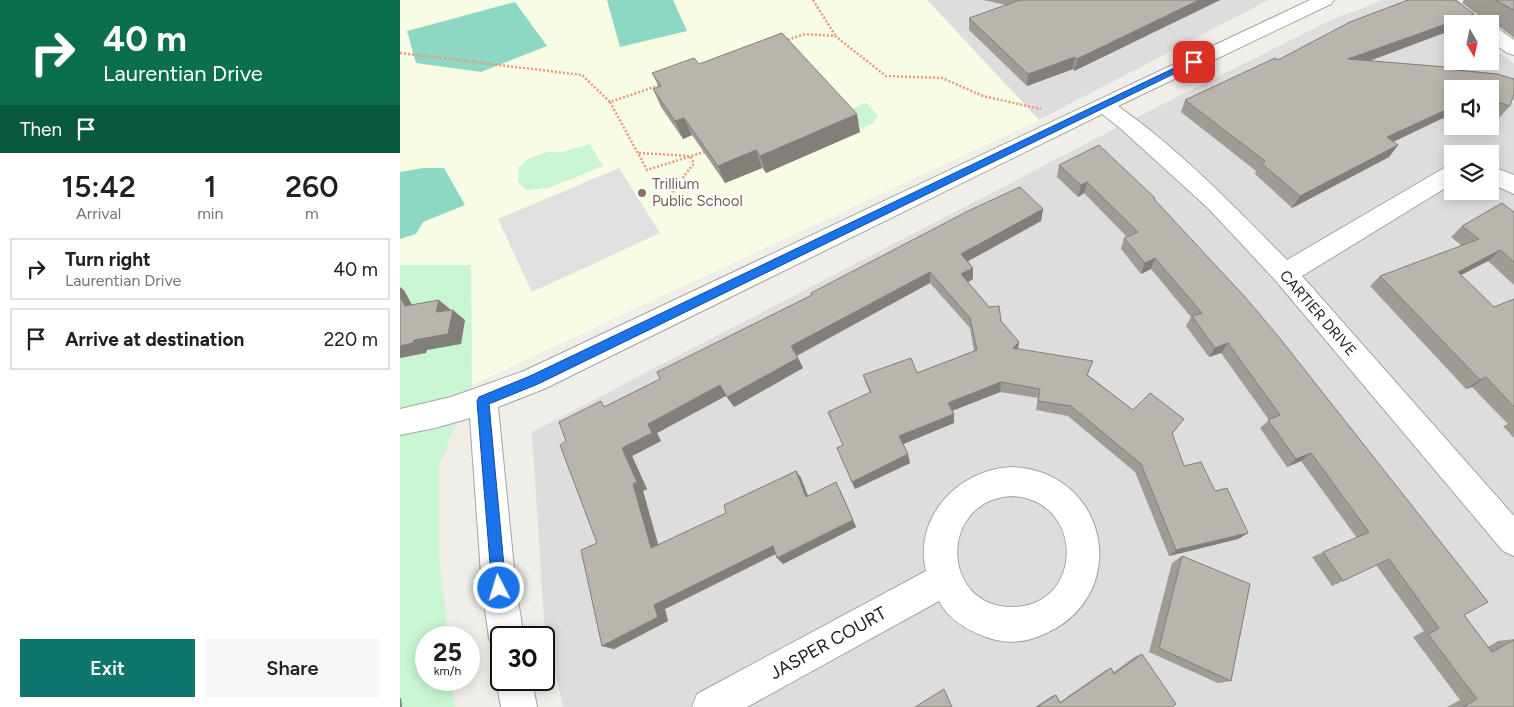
<!DOCTYPE html>
<html lang="en">
<head>
<meta charset="utf-8">
<style>
  :root { --surface:#fff; --page:#f6f6f6; --text:#202124; --muted:#757577; --line:#e0e0e0; --accent:#0f766e }
  body { margin:0; font-family:Figtree,sans-serif; background:var(--page); color:var(--text); height:100vh; display:flex; flex-direction:column; font-size:19px; white-space:nowrap }
  * { box-sizing:border-box; margin:0 }
  p { font-size:16px; color:var(--muted) }
  .icon { flex:none; width:28px; height:28px; fill:none; stroke:currentColor; stroke-width:2; stroke-linecap:round; stroke-linejoin:round }
  .map { position:relative; flex:1; overflow:hidden }
  .sheet { display:flex; flex-direction:column; background:var(--surface); width:400px }
  .sheet>* { flex:none }
  .banner { background:#0b6e4f; color:#fff; overflow:hidden }
  .needle { width:32px; rotate:171deg }
  .buttons { position:absolute; left:1044px; top:15px; display:grid; gap:10px }
  .buttons a { display:grid; place-items:center; width:55px; height:55px; border-radius:0px; background:var(--surface); box-shadow:0 2px 12px #0003; font-size:25px }
  .speed { position:absolute; left:15px; top:626px; display:flex; gap:10px; font-size:25px; font-weight:700; text-align:center }
  .speed>* { display:grid; place-content:center; width:65px; height:65px; border-radius:50%; background:var(--surface); box-shadow:0 2px 12px #0003; line-height:1 }
  .speed small { font-size:12px; font-weight:400 }
  .speed .limit { border:2px solid #111; border-radius:8px; background:#fff; color:#111 }
  .pin { position:absolute; display:grid; place-items:center; width:42px; height:42px; color:#fff; margin:-21px; border-radius:10px; box-shadow:0 2px 8px #0006 }
  .me { position:absolute; width:55px; margin:-28px; rotate:355deg; stroke-linejoin:round; filter:drop-shadow(0 0 4px #0008) }
  .turn { display:flex; align-items:center; gap:18px; height:105px; padding:0 20px; font-size:22px }
  .turn .icon { width:65px; height:65px; stroke-width:2.5 }
  .turn b { display:block; font-size:35px; line-height:42px }
  .then { display:flex; align-items:center; height:48px; padding:0 20px; background:#0003; gap:10px; font-size:19px }
  .eta { display:flex; justify-content:space-evenly; align-items:center; height:85px; text-align:center }
  .eta b { font-size:30px; font-weight:600; line-height:35px }
  .button { display:flex; gap:10px; margin-top:auto; padding:10px 20px }
  .button a { flex:1; height:58px; border-radius:0px; background:var(--accent); color:#fff; font-size:20px; font-weight:600; line-height:58px; text-align:center }
  .button a+a { background:var(--page); color:var(--text) }
  ul { padding:0; list-style:none }
  li { display:flex; align-items:center; gap:15px; height:62px; margin:0 10px 8px; padding:0 10px; border:2px solid var(--line); border-radius:0px }
  li div { flex:1 }
  li b { display:block; font-size:19px }
  li em { font-style:normal }
  main { display:flex; flex:1; min-height:0 }
  .map>svg:first-child { display:block }
  .residential { fill:#dedddd; fill-rule:evenodd }
  .education { fill:#f9fce4 }
  .park { fill:#c9f5d3 }
  .pitch { fill:#8dd7c5 }
  .parking { fill:#e0e0e0 }
  .lines { fill:none; stroke-linecap:round; stroke-linejoin:round }
  .minor-casing { stroke:#a4a4a4; stroke-width:2 }
  .path-far1 { stroke:#ee967b; stroke-width:2.5; stroke-dasharray:2 2; stroke-linecap:butt }
  .path { stroke:#ee967b; stroke-width:3; stroke-dasharray:2.5 2.5; stroke-linecap:butt }
  .minor { fill:#fff; fill-rule:evenodd }
  .wall { fill:#9f9b95 }
  .shaded-wall { fill:#827e79 }
  .building { fill:#b9b4ad; stroke:#827e79 }
  .route { fill:#1a73e8; stroke:#114b97 }
  .education-dot { fill:#8d6e63; stroke:#fff; stroke-width:2 }
  .labels { text-anchor:middle; stroke-width:4.5; stroke-linejoin:round; paint-order:stroke }
  .education-label { font-size:15px; fill:#785e54; stroke:#fff; text-anchor:start }
  .street-label { font-size:15px; fill:#202020; stroke:#fff }
  .near-street-label { font-size:18px; fill:#202020; stroke:#fff }
</style>
</head>
<body>
<main>
<section class="sheet">
<div class="banner">
<div class="turn"><svg class="icon" aria-label="right" viewBox="0 0 24 24"><path d="M7 20v-9h11M14 6l5 5-5 5"/></svg><div><b>40 m</b>Laurentian Drive</div></div>
<div class="then">Then<svg class="icon" aria-label="arrive" viewBox="0 0 24 24"><path d="M6 21V4h12l-3 4 3 4H6"/></svg></div>
</div>
<div class="eta">
<div><b>15:42</b><p>Arrival</p></div>
<div><b>1</b><p>min</p></div>
<div><b>260</b><p>m</p></div>
</div>
<ul>
<li><svg class="icon" aria-label="right" viewBox="0 0 24 24"><path d="M7 20v-9h11M14 6l5 5-5 5"/></svg><div><b>Turn right</b><p>Laurentian Drive</p></div><em>40 m</em></li>
<li><svg class="icon" aria-label="arrive" viewBox="0 0 24 24"><path d="M6 21V4h12l-3 4 3 4H6"/></svg><div><b>Arrive at destination</b></div><em>220 m</em></li>
</ul>
<div class="button"><a>Exit</a><a>Share</a></div>
</section>
<div class="map">
<svg width="1114" height="707" viewBox="0 0 1114 707">
  <rect width="100%" height="100%" fill="#f0eee8"/>
  <g class="residential">
    <path d="M527 0H869L639 120Z"/>
    <path d="M984 0H1024L1052 24V61H1090V46L1114 63V707H163L144 621 132 432 753 109 931 20ZM1052 89H1090V126H1052ZM1052 154H1090V191H1052Z"/>
  </g>
  <path class="education" d="M0 0H527L639 120 72 385 71 265H0Z"/>
  <g class="park">
    <path d="M466 103 478 115 473 123 462 129 445 112Z"/>
    <path d="M190 144 203 166 149 188 126 190 118 182 119 167 128 159 146 152H162Z"/>
    <path d="M0 265H71L72 385 39 466V553L48 637 26 638V680H53L55 707H0Z"/>
  </g>
  <g class="pitch">
    <path d="M207 0H273L287 31 220 47Z"/>
    <path d="M115 2 147 46 81 72 16 63 7 31Z"/>
    <path d="M23 168H44L65 205 23 222 16 234 0 239V172Z"/>
  </g>
  <path class="parking" d="M219 168 260 233 132 292 98 219Z"/>
  <g class="lines">
    <defs>
      <g id="minor">
        <path d="M910 0H934L931 4 718 106C780 150 834 206 887 260L1044 168 1052 166V184L902 276 1114 516V556L1103 551 876 281 809 209 720 128 702 114 144 389 98 407 116 588 124 638H101V653L95 650 89 638 82 588 70 418 35 428 0 435V409L51 397 124 371Z"/>
        <path d="M1034 0H1055L1086 24H1064Z"/>
        <path d="M1090 26 1097 28 1114 40V55L1107 53 1090 41Z"/>
        <path d="M1090 166 1114 175V194L1090 183Z"/>
        <path d="M612 467C710 471 733 598 642 635 624 643 605 644 586 637 567 630 549 620 539 601L347 707H292L297 694 526 571C513 517 559 469 612 467ZM612 496C686 500 684 607 612 607 540 607 538 500 612 496Z"/>
        <path d="M101 667V680H132L137 707H101L96 680Z"/>
      </g>
    </defs>
    <use href="#minor" class="minor-casing"/>
    <g class="path-far1">
      <path d="M413 0 435 35"/>
      <path d="M384 41 405 34 435 36 486 76 542 78 583 96 641 109"/>
      <path d="M0 53 182 75 210 102 260 85"/>
      <path d="M210 102 247 170 304 152"/>
      <path d="M239 153 290 156 294 163 279 183"/>
    </g>
    <path class="path" d="M266 200 280 182"/>
    <use href="#minor" class="minor"/>
  </g>
  <g class="wall">
    <path d="M583 0H820L674 71 673 69 627 86 569 30V18L606 5Z"/>
    <path d="M1008 0H1055L1074 14 1067 24H1052V30L970 61 1046 67 1047 69 1097 74 1114 79V94L1110 106 1099 118 1090 115V89H1052V116L1041 119 993 142 998 145 989 157 892 208 855 174 856 171 781 112 785 100 875 58 878 60 950 22Z"/>
    <path d="M1064 0H1114V38L1098 26 1083 19 1062 3Z"/>
    <path d="M299 64 460 132 366 173 362 168 325 183 292 135 283 139 261 107 253 89 259 87 252 73Z"/>
    <path d="M659 165 755 200 1088 647 1098 641 1114 639V707H1047L1060 700 1013 637 1024 631 976 565 943 581 932 586 912 557 957 538 901 461 887 467 860 428 869 420 821 353 809 357 786 326 791 317 751 269 741 274 721 249 724 238 727 237 684 193 678 197 657 177Z"/>
    <path d="M643 209 641 221 568 261 573 268V279L568 282 619 342 618 349 688 375 733 410 777 428 772 434 784 466 815 491 848 533 838 539 769 556 735 472 668 416 636 410 638 398 600 392 552 411 554 423 503 444 510 463 455 489 437 448 443 445 428 412 470 393 466 384 463 375 517 373 574 351 570 328 530 283 397 356 403 368 334 407 326 396 257 433 261 441 232 456 247 489 243 491 258 545 326 513 396 471 401 478 408 496 440 490 456 527 383 564 376 554 265 609 268 621 214 649 202 646 197 543 166 441 207 406Z"/>
    <path d="M1114 212V285L1088 261 1061 275 1094 307 1114 299V438L1103 426 1108 424 1072 387 1066 389 970 286 980 276 1062 246 1051 237 1062 226Z"/>
    <path d="M782 556 831 681 818 683 749 652 772 563Z"/>
    <path d="M742 654 772 707H635L652 696 656 695 660 702 706 670 711 668 714 672 736 656Z"/>
  </g>
  <g class="shaded-wall">
    <path d="M799 0H820L674 71 677 59Z"/>
    <path d="M1074 14 1067 24H1052V30L941 71 948 59Z"/>
    <path d="M675 57 673 69 627 86 628 74Z"/>
    <path d="M1050 107H1052V116L1041 119 978 149 987 137Z"/>
    <path d="M457 114 460 132 366 173 360 156Z"/>
    <path d="M284 118 292 135 283 139 275 121Z"/>
    <path d="M998 145 989 157 892 208 900 196Z"/>
    <path d="M356 150 362 168 325 183 318 166Z"/>
    <path d="M687 182 684 193 678 197 681 185Z"/>
    <path d="M643 209 641 221 561 265V254Z"/>
    <path d="M1100 250 1088 261 1046 283 1058 272Z"/>
    <path d="M755 258 751 269 741 274 745 263Z"/>
    <path d="M573 268V279L561 286V274Z"/>
    <path d="M530 272V283L395 356 391 346Z"/>
    <path d="M0 287 4 290 18 316 5 306 0 297Z"/>
    <path d="M39 300 51 310 36 312Z"/>
    <path d="M53 310 65 320 61 344 27 350 26 353 0 358V346Z"/>
    <path d="M619 342 617 352 613 348Z"/>
    <path d="M828 343 821 353 809 357 815 348Z"/>
    <path d="M398 358 403 368 334 407 327 397Z"/>
    <path d="M1086 377 1072 387 1066 389 1080 380Z"/>
    <path d="M601 382 600 392 549 412 548 403Z"/>
    <path d="M320 385 327 395 257 433 261 441 232 456 247 489 243 491 261 554 251 548 222 448 248 424Z"/>
    <path d="M554 414V423L501 445 499 436Z"/>
    <path d="M911 453 901 461 887 467 896 459Z"/>
    <path d="M508 454 510 463 455 489 452 482Z"/>
    <path d="M396 471 401 478 411 504 406 497Z"/>
    <path d="M440 490 456 527 383 564 377 558Z"/>
    <path d="M848 533 838 539 769 556 776 550Z"/>
    <path d="M373 546 379 552 265 609 268 621 214 649 202 646 254 605Z"/>
    <path d="M0 698H1L2 707H0Z"/>
  </g>
  <g class="building">
    <path d="M620 0H799L677 59 675 57 628 74 569 18Z"/>
    <path d="M1008 0H1055L1074 14 948 59 1046 67 1047 69 1097 74 1114 79V94L1110 106 1094 101H1090V89H1052V107L987 137 998 145 900 196 861 163 865 161 785 100 875 58 878 60 950 22Z"/>
    <path d="M1095 0H1114V10L1097 1Z"/>
    <path d="M382 33 457 114 360 156 356 150 318 166 284 118 275 121 253 89 261 86 252 73 294 58 299 64Z"/>
    <path d="M699 145 755 198 754 199 845 297 878 336 1088 602 1064 615 1092 652 1114 640V707H1063L1077 699 1028 634 1039 628 989 559 943 581 923 552 969 532 911 453 896 459 868 420 880 415 828 343 815 348 792 316 802 313 755 258 745 263 724 238 738 232 687 182 681 185 659 165Z"/>
    <path d="M620 187 643 209 561 254 573 268 561 274 589 307 599 306 601 321 619 342 613 348 693 361 687 375 733 410 750 393 784 419 772 433 784 466 801 462 815 491 827 488 848 533 776 550 741 464 671 406 638 401 640 389 601 382 548 403 554 414 499 436 508 454 452 482 437 448 443 445 428 412 471 392 463 375 511 358 517 373 577 350 570 318 530 272 391 346 398 358 327 397 320 385 248 424 252 433 222 448 237 482 233 484 251 548 326 513 324 505 396 471 406 497 436 482 453 520 377 558 373 546 254 605 258 617 202 646 181 550 197 543 160 445 166 441 159 422 201 401 204 407 260 379 257 372 412 295 411 293 568 211Z"/>
    <path d="M1102 203 1114 212V262L1100 250 1058 272 1094 307 1114 299V407L1086 377 1080 380 980 276 1079 239 1062 226Z"/>
    <path d="M0 297 5 306 39 300 36 312 53 310 48 334 14 340 13 343 0 346Z"/>
    <path d="M782 556 850 584 831 681 759 648Z"/>
    <path d="M742 654 776 704 772 707H637L656 695 660 703 711 668 714 674Z"/>
    <path d="M544 689 552 707H515Z"/>
  </g>
  <path class="route" d="M791 60 798 62 138 384 89 404 106 588 104 593 99 595 94 593 92 588 77 401 79 397 130 376Z"/>
  <circle class="education-dot" cx="242" cy="193" r="5"/>
  <g class="labels">
    <g class="education-label">
      <text x="252" y="189">Trillium<tspan x="252" dy="17">Public School</tspan></text>
    </g>
    <g class="street-label">
      <text transform="translate(918 313) rotate(49)" y="5">CARTIER DRIVE</text>
    </g>
    <g class="near-street-label">
      <text transform="translate(428 643) rotate(-29)" y="6">JASPER COURT</text>
    </g>
  </g>
</svg>
<div class="buttons">
<a><svg class="needle" viewBox="-14 -14 28 28"><path d="M0-13l5 13h-10z" fill="#e53935"/><path d="M0 13l5-13h-10z" fill="#757577"/></svg></a>
<a><svg class="icon" aria-label="sound" viewBox="0 0 24 24"><path d="M4 9h4l5-4v14l-5-4H4zM17 9q2 3 0 6"/></svg></a>
<a><svg class="icon" aria-label="layers" viewBox="0 0 24 24"><path d="M12 4l9 5-9 5-9-5zM3 14l9 5 9-5"/></svg></a>
</div>
<div class="speed"><div>25<small>km/h</small></div><div class="limit">30</div></div>
<div class="pin" style="left:794px;top:62px;background:#d93025"><svg class="icon" aria-label="arrive" viewBox="0 0 24 24"><path d="M6 21V4h12l-3 4 3 4H6"/></svg></div>
<svg class="me" style="left:99px;top:588px" viewBox="-20 -20 40 40"><circle r="17" fill="#1a73e8" stroke="#fff" stroke-width="3"/><path d="M0-11L8 9 0 5-8 9z" fill="#fff"/></svg>
</div>
</main>
</body>
</html>
